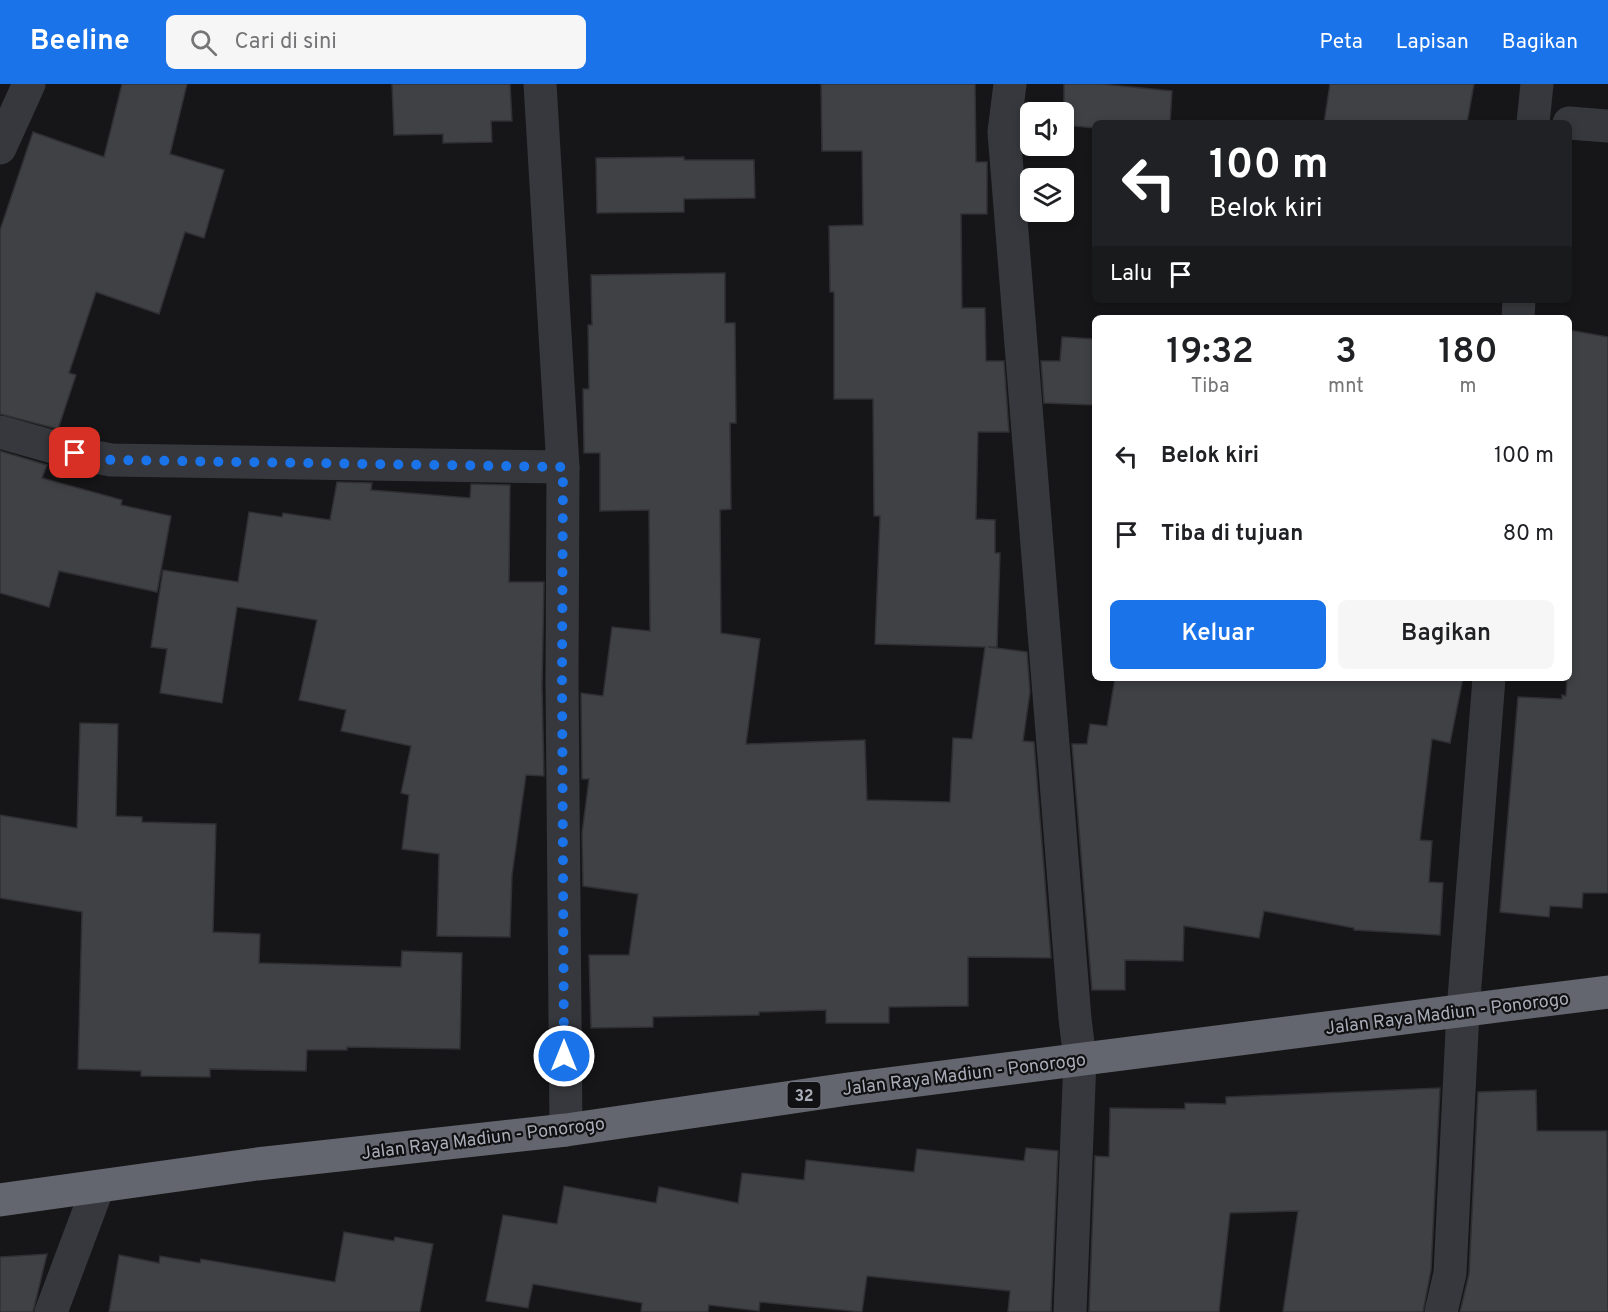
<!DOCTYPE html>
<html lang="id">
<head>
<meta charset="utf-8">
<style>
  :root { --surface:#fff; --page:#f6f6f6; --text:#202124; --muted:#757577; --accent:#1a73e8 }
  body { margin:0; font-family:Overpass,sans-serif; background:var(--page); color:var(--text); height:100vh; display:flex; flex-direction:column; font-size:22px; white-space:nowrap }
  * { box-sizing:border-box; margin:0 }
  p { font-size:20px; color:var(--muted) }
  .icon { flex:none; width:33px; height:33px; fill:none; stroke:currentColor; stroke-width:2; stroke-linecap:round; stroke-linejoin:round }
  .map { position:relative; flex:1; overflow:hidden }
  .details { position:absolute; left:1092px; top:231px; width:480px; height:366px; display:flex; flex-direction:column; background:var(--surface); border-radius:9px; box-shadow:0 3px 9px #0003 }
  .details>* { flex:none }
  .banner { position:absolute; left:1092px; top:36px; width:480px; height:183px; border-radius:9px; box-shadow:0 3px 9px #0003; background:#202124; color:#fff; overflow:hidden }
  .buttons { position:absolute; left:1020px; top:18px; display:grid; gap:12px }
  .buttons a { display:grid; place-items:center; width:54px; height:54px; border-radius:9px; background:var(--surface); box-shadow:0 3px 9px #0003; font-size:30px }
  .pin { position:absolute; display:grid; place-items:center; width:51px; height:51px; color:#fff; margin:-26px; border-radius:12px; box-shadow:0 3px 9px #0006 }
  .me { position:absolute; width:66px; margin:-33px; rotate:0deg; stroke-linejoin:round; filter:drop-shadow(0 0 4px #0008) }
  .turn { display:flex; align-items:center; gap:21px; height:126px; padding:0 18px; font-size:27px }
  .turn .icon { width:78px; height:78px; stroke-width:2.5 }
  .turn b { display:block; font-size:42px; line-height:51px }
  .then { display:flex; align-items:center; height:57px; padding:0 18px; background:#0003; gap:12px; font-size:22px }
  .eta { display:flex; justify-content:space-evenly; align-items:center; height:102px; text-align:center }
  .eta b { font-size:36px; font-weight:600; line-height:42px }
  .primary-button { display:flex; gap:12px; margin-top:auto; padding:12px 18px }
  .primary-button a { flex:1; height:69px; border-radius:9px; background:var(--accent); color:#fff; font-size:24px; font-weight:600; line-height:69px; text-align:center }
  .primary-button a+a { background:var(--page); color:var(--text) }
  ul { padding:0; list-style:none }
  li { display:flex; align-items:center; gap:18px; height:78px; padding:0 18px }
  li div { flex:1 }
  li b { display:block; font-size:22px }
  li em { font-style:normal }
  header { display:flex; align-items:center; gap:36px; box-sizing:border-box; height:84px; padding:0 30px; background:var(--accent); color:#fff }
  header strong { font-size:28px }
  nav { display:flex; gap:33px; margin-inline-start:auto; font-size:21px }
  .search { width:420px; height:54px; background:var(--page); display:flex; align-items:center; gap:15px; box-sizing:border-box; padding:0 21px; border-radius:9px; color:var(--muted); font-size:22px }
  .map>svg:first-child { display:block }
  .building { fill:#404145; stroke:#303034; stroke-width:1.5 }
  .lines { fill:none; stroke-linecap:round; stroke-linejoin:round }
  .minor { stroke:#37383d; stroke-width:33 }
  .highway { stroke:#63666e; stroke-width:33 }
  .route { stroke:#1a73e8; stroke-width:10; stroke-dasharray:0 18 }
  .labels { text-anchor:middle; stroke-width:4.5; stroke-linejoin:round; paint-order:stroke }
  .shield { fill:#111113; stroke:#7b7e86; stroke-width:1.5 }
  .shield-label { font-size:16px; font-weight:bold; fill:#a8adb8 }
  .street-label { font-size:18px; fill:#a8adb8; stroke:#111113 }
</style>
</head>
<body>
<header>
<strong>Beeline</strong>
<div class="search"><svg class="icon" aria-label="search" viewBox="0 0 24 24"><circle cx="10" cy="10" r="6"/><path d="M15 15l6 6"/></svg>Cari di sini</div>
<nav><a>Peta</a><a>Lapisan</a><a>Bagikan</a></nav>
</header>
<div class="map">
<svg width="1608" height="1228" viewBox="0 0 1608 1228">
  <rect width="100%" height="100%" fill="#161618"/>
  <g class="building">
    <path d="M122 0H187L170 70 224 86 204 154 185 148 159 230 96 208 69 289 76 291 58 345 0 330V146L33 48 104 73Z"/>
    <path d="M392 0H510L512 37H491L492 58 443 59V50L394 51Z"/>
    <path d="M821 0H975L976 78H987V130H961L962 224H985L986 277H1004L1009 348H978L976 435 995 436V469H1000L997 563H988L1027 568 1030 608 1023 657 1034 658 1051 874 968 873V922L889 923V939H826V926L759 928V931L653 933V943L591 944 589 871H629L638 810 583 802 582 749 589 695H582L581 609 603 612 612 543 650 547 649 426 600 427V369H584L583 305H589L588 241H592L591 191 725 189V239H735L736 339H730L731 425 720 426 721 549 760 555 746 660 865 656 867 716 950 718 953 654 972 655 985 563 875 560 880 432H874L873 315H834V208H830L829 142 863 141 862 67H822Z"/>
    <path d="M1064 0H1101L1172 7 1170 39H1095V44L1064 41Z"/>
    <path d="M1330 0H1474L1467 39H1324Z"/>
    <path d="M684 73V76H754L755 114 684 115V128L597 129 596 74Z"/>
    <path d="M1569 246 1608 253V809H1583L1582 824 1550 822 1549 833 1500 828 1518 613 1562 615V611L1566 612 1567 594H1569L1571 441H1569Z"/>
    <path d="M1062 253 1095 255V321L1044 319 1041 277H1060Z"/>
    <path d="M0 367 47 381 42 394 122 416 121 421 171 432 157 508 59 487 49 523 0 509Z"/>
    <path d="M337 398 372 399 371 406 470 414 471 400 510 401 509 498H544L542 603 544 692 526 691 512 791 510 853 437 852 439 770 402 765 409 711 401 709 411 662 341 647 346 626 299 616 317 536 237 523 222 619 160 609 167 565 151 563 163 486 238 498 249 428 282 433 283 429 330 436Z"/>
    <path d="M1115 594H1463L1450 659 1432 655 1420 756 1432 757 1429 798 1443 799 1440 851 1354 846V844L1264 827 1259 854 1184 842 1183 877 1125 876V906H1092L1072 660H1087L1090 640 1107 642Z"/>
    <path d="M80 639 118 640 116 732 142 733V738L216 740 213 848 260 850 259 879 401 883 402 867 462 869 460 965 347 963V966H307L306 987 210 985V993L141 992V987L78 985 82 828 0 814V731L77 744Z"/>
    <path d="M1440 1004 1431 1186 1423 1228H1283L1298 1127 1230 1129 1219 1228H1089L1095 1072 1109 1073 1110 1024 1185 1025V1019L1226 1020V1013Z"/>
    <path d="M1536 1006 1537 1047H1607L1608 1228H1460L1469 1190 1478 1008Z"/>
    <path d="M1026 1064 1058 1067 1051 1228H1008L1010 1207 867 1192 862 1228 760 1218 759 1227 709 1221 708 1228H641L642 1219 533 1200 528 1224 486 1217 503 1131 557 1140 564 1102 656 1119 659 1103 738 1119 742 1089 804 1096 806 1076 914 1088 917 1065 1024 1077Z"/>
    <path d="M344 1148 394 1157 395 1153 433 1160 420 1228H109L119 1171 159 1179 160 1172 200 1179 201 1175 335 1198Z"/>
    <path d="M47 1170 33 1228H0V1173Z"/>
  </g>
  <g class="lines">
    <g class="minor">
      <path d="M540 0 563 383 562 598 566 1046"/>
      <path d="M1010 0 1004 48 1075 935 1080 975 1070 1228"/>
      <path d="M1533 39 1537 0"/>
      <path d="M1569 39 1608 42"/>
      <path d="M0 64 29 0"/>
      <path d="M1518 234 1519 216"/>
      <path d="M0 348 75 369 111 376 563 383"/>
      <path d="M51 1228 98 1103"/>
      <path d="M1441 1228 1450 1189 1463 927 1489 594"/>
    </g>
    <path class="highway" d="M0 1116 257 1080 566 1046 848 1005 1608 908"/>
  </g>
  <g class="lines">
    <path class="route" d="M75 369 111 376 563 383 562 598 564 972"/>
  </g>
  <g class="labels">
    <rect class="shield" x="787.5" y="998" width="33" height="26" rx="4.5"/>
    <g class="shield-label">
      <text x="804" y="1017">32</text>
    </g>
    <g class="street-label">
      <text transform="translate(1447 929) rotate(-7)" y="6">Jalan Raya Madiun - Ponorogo</text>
      <text transform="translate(964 990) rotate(-7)" y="6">Jalan Raya Madiun - Ponorogo</text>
      <text transform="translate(483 1054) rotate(-7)" y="6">Jalan Raya Madiun - Ponorogo</text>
    </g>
  </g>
</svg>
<div class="buttons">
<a><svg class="icon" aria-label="sound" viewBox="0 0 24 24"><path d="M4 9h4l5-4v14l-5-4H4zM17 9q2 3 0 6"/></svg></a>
<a><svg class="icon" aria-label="layers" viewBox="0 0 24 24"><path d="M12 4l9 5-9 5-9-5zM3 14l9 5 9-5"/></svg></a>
</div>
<div class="pin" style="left:75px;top:369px;background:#d93025"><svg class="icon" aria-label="arrive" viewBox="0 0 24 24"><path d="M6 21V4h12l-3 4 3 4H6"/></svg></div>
<svg class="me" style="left:564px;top:972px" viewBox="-20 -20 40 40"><circle r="17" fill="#1a73e8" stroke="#fff" stroke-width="3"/><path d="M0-11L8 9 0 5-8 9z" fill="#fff"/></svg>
<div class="banner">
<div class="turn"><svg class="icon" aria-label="left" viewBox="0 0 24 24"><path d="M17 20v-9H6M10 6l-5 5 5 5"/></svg><div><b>100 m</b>Belok kiri</div></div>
<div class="then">Lalu<svg class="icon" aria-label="arrive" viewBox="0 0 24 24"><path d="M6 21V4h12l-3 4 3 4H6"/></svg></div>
</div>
<section class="details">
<div class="eta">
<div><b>19:32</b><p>Tiba</p></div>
<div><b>3</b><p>mnt</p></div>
<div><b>180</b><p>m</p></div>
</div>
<ul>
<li><svg class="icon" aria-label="left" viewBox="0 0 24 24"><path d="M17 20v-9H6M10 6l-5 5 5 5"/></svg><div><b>Belok kiri</b></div><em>100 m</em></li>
<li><svg class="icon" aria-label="arrive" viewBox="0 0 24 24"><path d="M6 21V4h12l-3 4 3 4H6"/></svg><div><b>Tiba di tujuan</b></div><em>80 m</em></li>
</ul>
<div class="primary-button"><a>Keluar</a><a>Bagikan</a></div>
</section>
</div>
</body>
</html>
